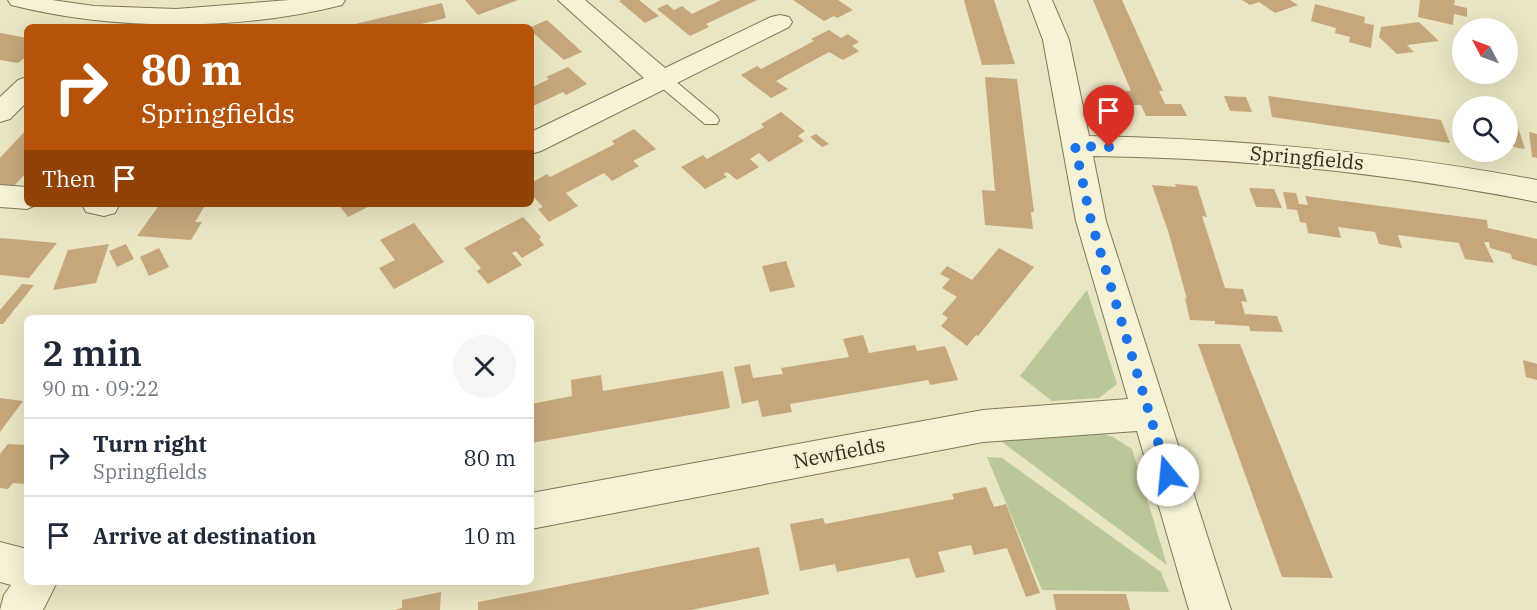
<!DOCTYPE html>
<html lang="en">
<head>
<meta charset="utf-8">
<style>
  :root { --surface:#fff; --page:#f6f6f7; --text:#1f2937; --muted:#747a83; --line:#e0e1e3 }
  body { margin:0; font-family:"IBM Plex Serif",serif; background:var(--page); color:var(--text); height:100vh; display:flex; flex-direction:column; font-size:22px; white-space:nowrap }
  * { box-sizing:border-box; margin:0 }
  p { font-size:20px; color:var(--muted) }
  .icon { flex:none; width:33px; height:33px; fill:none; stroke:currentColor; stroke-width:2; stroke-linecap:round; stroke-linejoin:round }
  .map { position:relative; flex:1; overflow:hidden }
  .details { position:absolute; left:24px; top:315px; width:510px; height:270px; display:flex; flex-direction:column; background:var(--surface); border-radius:9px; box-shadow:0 6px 24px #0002 }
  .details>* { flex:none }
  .guide { position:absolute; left:24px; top:24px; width:510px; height:183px; border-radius:9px; box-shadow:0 6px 24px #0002; background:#b45309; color:#fff; overflow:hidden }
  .needle { width:39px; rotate:311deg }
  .fabs { position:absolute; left:1452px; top:18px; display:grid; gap:12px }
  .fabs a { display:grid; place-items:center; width:66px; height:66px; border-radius:50%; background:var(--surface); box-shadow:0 6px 24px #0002; font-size:30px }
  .pin { position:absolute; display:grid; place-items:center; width:51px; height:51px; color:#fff; margin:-62px -26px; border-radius:50% 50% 50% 0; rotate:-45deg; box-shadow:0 0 6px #0007 }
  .pin .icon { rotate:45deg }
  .me { position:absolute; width:66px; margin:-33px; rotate:343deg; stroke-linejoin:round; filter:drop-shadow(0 0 4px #0008) }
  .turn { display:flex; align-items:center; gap:21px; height:126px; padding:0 18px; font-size:27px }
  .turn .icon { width:78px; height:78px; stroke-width:2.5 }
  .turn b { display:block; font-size:42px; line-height:51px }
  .then { display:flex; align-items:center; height:57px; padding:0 18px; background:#0003; gap:12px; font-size:22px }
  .round { display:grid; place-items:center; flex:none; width:63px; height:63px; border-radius:32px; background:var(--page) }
  .head { display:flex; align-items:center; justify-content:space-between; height:102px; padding:0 18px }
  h1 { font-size:36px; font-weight:600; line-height:45px }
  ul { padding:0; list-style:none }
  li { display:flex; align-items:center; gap:18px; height:78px; padding:0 18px; border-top:2px solid var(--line) }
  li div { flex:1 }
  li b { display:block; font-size:22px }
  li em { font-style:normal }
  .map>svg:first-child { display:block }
  .green { fill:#bac898 }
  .building { fill:#c6a77b }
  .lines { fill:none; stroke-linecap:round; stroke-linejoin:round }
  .lane-casing { stroke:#83775b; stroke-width:2 }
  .street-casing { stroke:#83775b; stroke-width:2 }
  .lane { fill:#f6f2d5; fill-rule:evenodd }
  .street { fill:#f6f2d5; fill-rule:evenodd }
  .route { stroke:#1a73e8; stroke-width:10; stroke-dasharray:0 18 }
  .labels { text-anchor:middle; stroke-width:4.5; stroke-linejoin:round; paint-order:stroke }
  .street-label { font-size:20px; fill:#342d1e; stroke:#f2efd2 }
</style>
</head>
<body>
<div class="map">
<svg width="1537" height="610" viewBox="0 0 1537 610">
  <rect width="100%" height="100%" fill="#eae5c3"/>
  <g class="green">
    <path d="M1087 290 1117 384 1099 398 1052 401 1020 376Z"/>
    <path d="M1087 429 1113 437 1132 449 1167 565 998 439Z"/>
    <path d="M987 457 1002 458 1161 572 1169 592 1042 590Z"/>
  </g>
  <g class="building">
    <path d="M465 0H518L478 15Z"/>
    <path d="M622 0H639L659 16 645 23 619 1Z"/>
    <path d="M721 0H757L706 24 709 27 690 36 657 9 667 4 674 10 682 6 692 14Z"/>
    <path d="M793 0H838L853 10 837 18 834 16 824 21Z"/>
    <path d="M964 0H994L1015 64 982 65Z"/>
    <path d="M1093 0H1122L1163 91H1159L1165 104H1181L1187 116H1146L1141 105H1132L1126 91H1131Z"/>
    <path d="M1242 0H1290L1298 5 1275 13 1259 2 1250 5Z"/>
    <path d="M1420 0H1455L1454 5 1467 8V17L1454 14 1453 25 1418 17Z"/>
    <path d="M442 3 446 18 417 25 418 27H343Z"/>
    <path d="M1315 4 1365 17 1364 23 1374 25 1371 48 1349 42 1350 37 1335 33 1336 28 1311 21Z"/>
    <path d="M547 20 557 29 582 52 564 60 531 31V27Z"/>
    <path d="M1419 22 1439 41 1407 45 1414 52 1397 54 1379 37 1381 27Z"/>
    <path d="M829 30 841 38 848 34 859 42 852 46 859 51 843 60 829 52 803 66 776 81 788 89 771 98 741 75 757 66 761 69 814 41 811 39Z"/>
    <path d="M0 33 27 38V56L18 63 0 60Z"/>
    <path d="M568 67 587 84 566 95 563 92 531 107V88L549 79 546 77Z"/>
    <path d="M985 77 1017 79 1034 212H1031L1033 229 985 225 982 190 995 191Z"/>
    <path d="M1224 96 1246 97 1252 112 1230 111Z"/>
    <path d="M1268 96 1441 120 1450 143 1272 117Z"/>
    <path d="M781 112 805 131 798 136 804 141 769 162 759 153 750 159 759 167 737 180 727 172 723 174 727 177 705 189 681 167 703 155 707 159 764 127 761 124Z"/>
    <path d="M1508 116 1511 117 1514 126 1518 127 1525 149 1508 146Z"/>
    <path d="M27 129V172L14 186 0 185V158Z"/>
    <path d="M634 129 656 149 633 161 639 166 612 181 604 173 566 193 578 206 549 222 538 209 543 207 531 194V183L547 174 550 177 615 144 612 141Z"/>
    <path d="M1529 132 1537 134V158L1532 157Z"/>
    <path d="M816 134 829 144 822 147 810 137Z"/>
    <path d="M1175 184 1197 186 1207 217 1202 216 1225 288 1243 289 1247 302 1241 301 1245 314 1277 316 1283 332 1250 331 1249 326 1215 324V321L1190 320 1185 298 1187 299 1169 234 1152 185 1176 187Z"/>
    <path d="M1249 188 1274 189 1282 208 1256 207Z"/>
    <path d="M1283 192 1296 193 1299 204 1308 205 1305 196 1487 220 1488 228 1537 239V266L1512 259 1511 254 1490 248 1489 242H1484L1494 263 1465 259 1459 243 1398 235 1402 248 1379 244 1375 232 1338 227 1341 238 1308 233 1306 223 1300 222 1297 210 1287 209Z"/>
    <path d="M160 204H206L195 222H202L191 240 137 236Z"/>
    <path d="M338 204H374L348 217Z"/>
    <path d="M523 217 541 237 539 239 544 245 522 258 516 251 512 253 522 265 488 284 477 271 481 268 464 248Z"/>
    <path d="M414 223 444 262 394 289 379 268 395 260 380 240Z"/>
    <path d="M0 238 24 240 57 243 29 278 0 275Z"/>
    <path d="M109 244 96 283 53 290 68 250Z"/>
    <path d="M126 244 134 259 117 267 109 251Z"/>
    <path d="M159 248 169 267 149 276 140 257Z"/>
    <path d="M999 248 1034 267 978 336 976 335 967 346 941 326 948 318 942 314 957 297 942 288 950 279 940 274 947 266 972 280Z"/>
    <path d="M786 261 795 287 770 292 762 266Z"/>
    <path d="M22 284 34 285 3 324H0V310Z"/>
    <path d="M863 335 869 353 915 345 917 351 945 346 958 380 930 385 928 380 790 404 792 412 762 417 758 400 742 404 734 367 750 364 753 378 783 374 781 368 849 357 843 339Z"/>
    <path d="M1198 344H1240L1333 578 1282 577Z"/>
    <path d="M1523 360 1537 364V380L1526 377Z"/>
    <path d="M723 371 730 408 531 443V404L572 396 571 380 601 375 603 391Z"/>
    <path d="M0 398 23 401 0 432Z"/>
    <path d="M8 444 27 445V484L13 483 8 489 0 488V454Z"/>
    <path d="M986 487 994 507 1006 504 1040 593 1026 597 1007 548 974 555 971 545 938 552 945 572 916 578 909 558 837 572 835 564 800 571 790 524 823 518 825 524 954 499 952 494Z"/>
    <path d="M759 547 769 594 691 610H478V602Z"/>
    <path d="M441 592 440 610H395L402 608V600Z"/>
    <path d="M1053 594H1126L1130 610H1056Z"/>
  </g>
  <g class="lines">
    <defs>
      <path id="lane" d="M662 74 668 75 717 116 719 120 717 124H705L656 83 654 79 656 75Z"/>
      <g id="street">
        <path d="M8 0H52L94 6 176 9 289 0H345L342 5C238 31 115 31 11 5Z"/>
        <path d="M558 0H585L665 68 771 17 780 15 789 17 792 22 789 27 541 151 531 154V132L644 78Z"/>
        <path d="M1028 0H1052L1069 40 1089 136C1240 139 1388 152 1537 180V202C1390 173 1243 158 1093 156L1106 221 1231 610H1189L1137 431 983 442 531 529V493L983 410 1128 399 1076 221 1043 40Z"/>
        <path d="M27 77V102L10 119 0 122V97L18 80Z"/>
        <path d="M0 185 27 187V204H38L27 209 0 207Z"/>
        <path d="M82 204H118L119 205 115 213 104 216 86 212Z"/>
        <path d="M0 542 27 549V582H57L43 610H0L4 595 11 585 0 582Z"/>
      </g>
    </defs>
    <use href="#lane" class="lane-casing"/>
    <use href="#street" class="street-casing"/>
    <use href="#lane" class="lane"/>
    <use href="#street" class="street"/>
  </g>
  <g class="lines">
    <path class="route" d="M1109 147 1075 146 1091 221 1168 475"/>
  </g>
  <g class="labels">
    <g class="street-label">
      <text transform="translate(1307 158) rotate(5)" y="7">Springfields</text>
      <text transform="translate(839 453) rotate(-11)" y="7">Newfields</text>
    </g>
  </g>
</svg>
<div class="fabs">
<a><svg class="needle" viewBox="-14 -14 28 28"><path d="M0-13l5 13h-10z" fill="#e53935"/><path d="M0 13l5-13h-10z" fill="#747a83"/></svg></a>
<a><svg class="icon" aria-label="search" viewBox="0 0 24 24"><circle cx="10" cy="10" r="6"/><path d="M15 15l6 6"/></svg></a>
</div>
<div class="pin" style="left:1109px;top:147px;background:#d93025"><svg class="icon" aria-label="arrive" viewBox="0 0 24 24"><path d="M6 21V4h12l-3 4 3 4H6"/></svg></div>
<svg class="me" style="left:1168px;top:475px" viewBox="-20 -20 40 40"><circle r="19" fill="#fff"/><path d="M0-13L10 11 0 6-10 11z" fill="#1a73e8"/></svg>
<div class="guide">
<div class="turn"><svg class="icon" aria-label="right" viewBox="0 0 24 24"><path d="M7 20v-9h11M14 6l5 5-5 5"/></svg><div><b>80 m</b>Springfields</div></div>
<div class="then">Then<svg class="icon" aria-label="arrive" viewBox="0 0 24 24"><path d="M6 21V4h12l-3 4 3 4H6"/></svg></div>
</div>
<section class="details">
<div class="head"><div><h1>2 min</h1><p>90 m · 09:22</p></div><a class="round"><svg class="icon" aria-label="close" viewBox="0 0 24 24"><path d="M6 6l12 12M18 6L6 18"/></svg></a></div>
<ul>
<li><svg class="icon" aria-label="right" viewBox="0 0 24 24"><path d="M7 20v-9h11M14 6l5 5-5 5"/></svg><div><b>Turn right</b><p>Springfields</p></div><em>80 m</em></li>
<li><svg class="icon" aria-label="arrive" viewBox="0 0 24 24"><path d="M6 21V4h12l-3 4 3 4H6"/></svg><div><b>Arrive at destination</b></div><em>10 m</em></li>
</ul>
</section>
</div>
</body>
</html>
